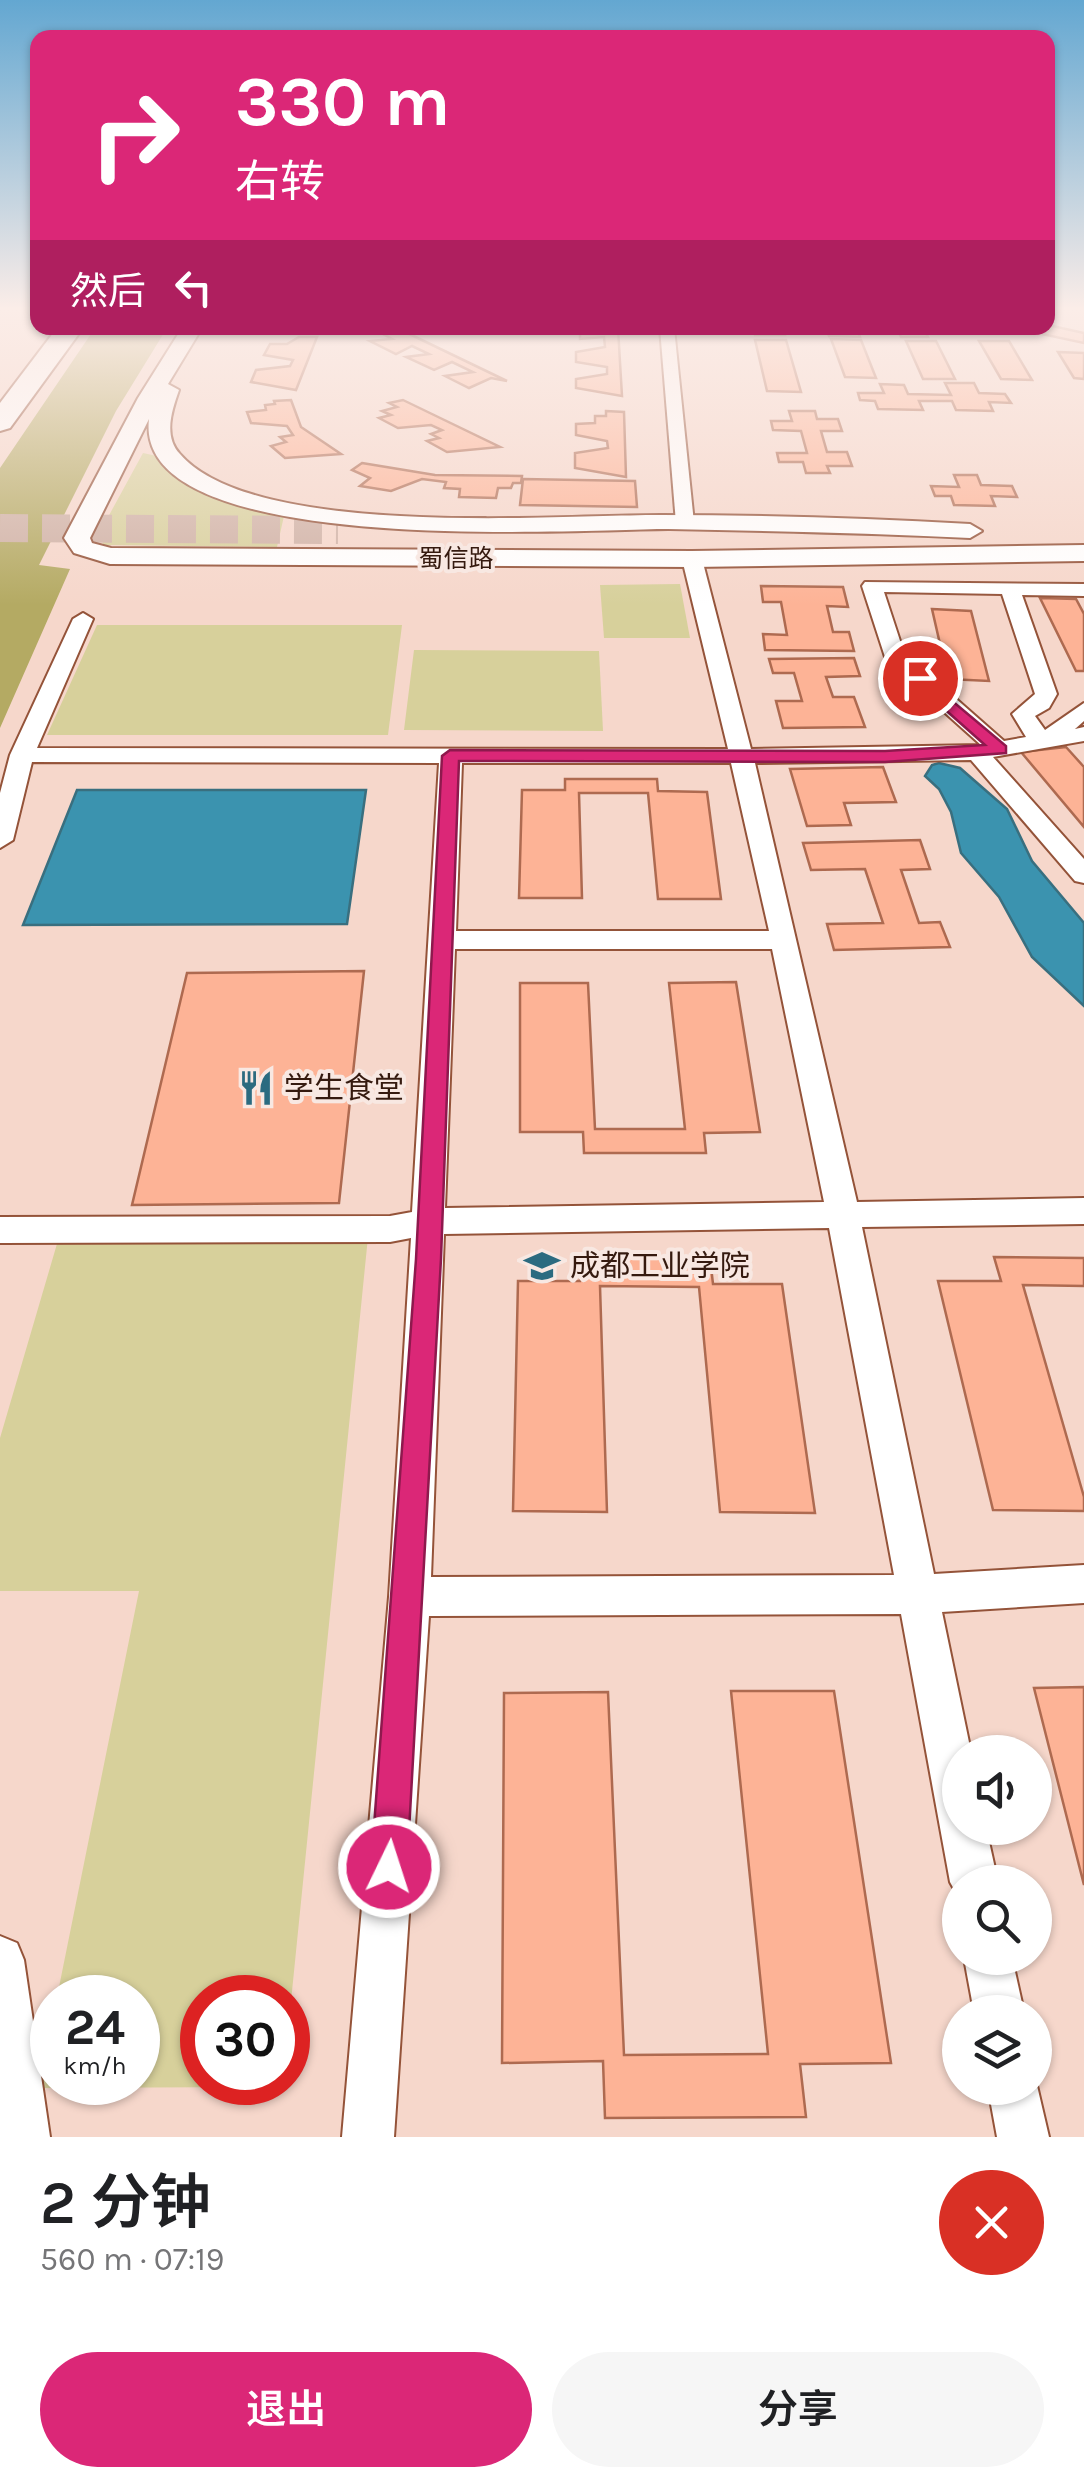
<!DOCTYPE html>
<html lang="zh">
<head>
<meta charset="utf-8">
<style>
  :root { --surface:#fff; --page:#f6f6f6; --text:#202124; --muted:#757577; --accent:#db2777 }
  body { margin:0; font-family:Karla,"Noto Sans SC",sans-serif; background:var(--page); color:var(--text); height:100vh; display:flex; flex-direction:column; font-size:38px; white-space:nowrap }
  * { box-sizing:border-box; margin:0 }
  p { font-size:32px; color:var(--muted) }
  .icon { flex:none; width:55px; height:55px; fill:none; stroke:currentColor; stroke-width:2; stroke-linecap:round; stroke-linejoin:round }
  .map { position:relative; height:2137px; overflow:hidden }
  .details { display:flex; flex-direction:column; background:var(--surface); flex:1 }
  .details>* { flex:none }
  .top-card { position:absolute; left:30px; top:30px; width:1025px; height:305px; border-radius:20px; box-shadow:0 2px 8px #0004; background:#db2777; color:#fff; overflow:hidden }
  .buttons { position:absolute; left:942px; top:1735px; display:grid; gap:20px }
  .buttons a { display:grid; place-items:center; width:110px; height:110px; border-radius:50%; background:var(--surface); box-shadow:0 2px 8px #0004; font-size:50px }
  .speed { position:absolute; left:30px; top:1975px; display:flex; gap:20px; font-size:50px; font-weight:700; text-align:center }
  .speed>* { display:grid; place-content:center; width:130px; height:130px; border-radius:50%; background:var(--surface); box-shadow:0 2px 8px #0004; line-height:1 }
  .speed small { font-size:25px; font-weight:400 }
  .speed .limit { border:15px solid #d22; background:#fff; color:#111 }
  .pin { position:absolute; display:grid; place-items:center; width:85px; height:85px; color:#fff; margin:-42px; border:5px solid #fff; border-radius:50%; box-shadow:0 2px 10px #0007 }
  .me { position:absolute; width:110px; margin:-55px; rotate:4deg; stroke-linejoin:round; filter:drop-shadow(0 0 8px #0008) }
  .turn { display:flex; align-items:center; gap:35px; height:210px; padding:0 40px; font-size:45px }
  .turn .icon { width:130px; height:130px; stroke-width:2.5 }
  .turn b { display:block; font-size:70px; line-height:85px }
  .then { display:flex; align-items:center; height:95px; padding:0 40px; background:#0003; gap:20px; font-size:38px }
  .round { display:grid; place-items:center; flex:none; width:105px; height:105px; border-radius:52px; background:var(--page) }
  .headline { display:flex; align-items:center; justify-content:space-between; height:170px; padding:0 40px }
  h1 { font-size:60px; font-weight:600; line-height:75px }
  .primary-button { display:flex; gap:20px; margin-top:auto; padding:20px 40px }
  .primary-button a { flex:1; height:115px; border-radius:60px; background:var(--accent); color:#fff; font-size:40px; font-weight:600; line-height:115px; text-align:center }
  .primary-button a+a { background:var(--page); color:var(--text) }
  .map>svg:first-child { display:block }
  .green { fill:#d7d09b }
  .forest { fill:#b4aa63 }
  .water { fill:#3b93af; stroke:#396f7f; stroke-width:2.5 }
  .building { fill:#fdb396; stroke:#ae6a50; stroke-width:2.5 }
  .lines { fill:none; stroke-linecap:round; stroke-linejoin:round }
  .secondary-tunnel { stroke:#cfb1a5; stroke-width:28; stroke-dasharray:28 14; stroke-linecap:butt }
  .street-casing { stroke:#945339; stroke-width:4 }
  .secondary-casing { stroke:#945339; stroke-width:4 }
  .highway-casing { stroke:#945339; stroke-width:4 }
  .street { fill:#fff; fill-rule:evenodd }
  .secondary { fill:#fff; fill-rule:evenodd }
  .highway { fill:#fff; fill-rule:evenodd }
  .route { fill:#db2777; stroke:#8e194d; stroke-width:2.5 }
  .labels { text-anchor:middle; stroke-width:8; stroke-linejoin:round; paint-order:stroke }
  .far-street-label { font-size:25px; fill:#351a0f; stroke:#f8e8e2 }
  .poi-label { font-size:30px; fill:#351a0f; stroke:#f8e8e2; text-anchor:start }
</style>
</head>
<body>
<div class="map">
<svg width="1084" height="2137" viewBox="0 0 1084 2137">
  <rect width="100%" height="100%" fill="#f6d7cb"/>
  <g class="green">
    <path d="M143 453 157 456 193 485 284 516 277 547 103 545 101 530Z"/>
    <path d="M680 584 690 638H604L600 585Z"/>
    <path d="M97 625H402L388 735H47Z"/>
    <path d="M414 650 599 651 603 731 404 730Z"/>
    <path d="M59 1237H368L288 2031V1998H202V2082L282 2083V2087L38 2088 52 2018V2082H138V1998L57 1997 139 1591H0V1438Z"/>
  </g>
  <path class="forest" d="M95 328H167L116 411 39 565 70 569 0 728V468Z"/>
  <g class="water">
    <path d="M939 763 960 768 1007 809 1032 861 1084 923V1006L1032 957 999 897 961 853 951 812 939 789 925 776 932 765Z"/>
    <path d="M77 790H366L347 924 23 925Z"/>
  </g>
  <g class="building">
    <path d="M1048 325 1084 333V343L1014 328Z"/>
    <path d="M580 328H618L622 396 576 388V379L607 374V367L576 362V352L605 347 604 337 580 339Z"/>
    <path d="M753 328H783L785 335H755Z"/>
    <path d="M826 328H857L860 337 829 336Z"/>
    <path d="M897 328H923L928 337H901Z"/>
    <path d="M399 329 507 381 491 378 469 388 445 376 473 372 452 362 434 370 406 357 429 354 412 346 396 354 370 341 392 339 381 333Z"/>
    <path d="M299 337H317L296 390 251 382 256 370 290 366 293 360 264 355 270 344H287Z"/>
    <path d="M831 339 861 340 876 378 845 377Z"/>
    <path d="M755 340H786L801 392 767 391Z"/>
    <path d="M906 341H936L955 379H923Z"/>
    <path d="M979 341H1009L1032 380 1001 379Z"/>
    <path d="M1058 352 1084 353V379L1074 378Z"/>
    <path d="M945 383H974L979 393 1005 394 1011 403 989 402 993 411 956 410 952 401H919L923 410 878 409 875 401 860 400 858 393H884L880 384 904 385 908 394 951 395Z"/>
    <path d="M291 400 301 427 341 454 285 458 271 446 286 442 280 437 293 435 287 426 251 423 247 412 266 410 265 405 275 404 274 401Z"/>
    <path d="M403 400 500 447 447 452 427 441 439 438 431 434 442 430 431 425 398 428 379 418 391 415 382 411 397 407 389 403Z"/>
    <path d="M606 411 624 412 626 477 575 468V453L608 448 607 441 576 435V424L595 423V416H606Z"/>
    <path d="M789 411H815L817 419H838L842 431H821L827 452H847L852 466H827L830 473H806L803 462H779L777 453H807L801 431 773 430 771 421H792Z"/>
    <path d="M362 463 435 475 522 476 521 483H513L511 488H498L496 498 459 497 460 489 444 488 446 482 422 479 391 491 360 486 370 478 352 470Z"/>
    <path d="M954 475H977L981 485 1012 486 1017 497 991 496 995 506 954 505 951 496H935L931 486 959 487Z"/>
    <path d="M523 479 635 481 637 507 520 505Z"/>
    <path d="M761 586 843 587 848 607 827 606 833 632H849L854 651 765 650 763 634 787 635 781 602H763Z"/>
    <path d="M1040 598 1076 599 1084 614V671H1076Z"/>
    <path d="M932 609 971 611 989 681 948 679Z"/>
    <path d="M854 658 860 676 826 677 833 697H854L865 727 783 728 776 701H802L794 673H773L769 659Z"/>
    <path d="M1066 747 1084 767V827L1021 752Z"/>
    <path d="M883 767 896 802 844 803 851 825 807 826 790 769Z"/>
    <path d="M565 779H657L658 791 707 792 721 899H658L648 793H579L582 898H519L522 790H565Z"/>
    <path d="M920 840 930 869 901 870 919 923 940 922 950 947 834 950 827 924 883 923 865 869 811 870 803 843Z"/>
    <path d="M364 971 339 1203 132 1205 187 973Z"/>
    <path d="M736 982 760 1132 704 1133 706 1153H584L583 1132H520V983H588L595 1129H685L669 983Z"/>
    <path d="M580 1257 710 1258 713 1284H782L815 1513 720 1512 699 1287 600 1286 607 1512 513 1511 518 1281H580Z"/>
    <path d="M994 1257 1084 1258V1286L1023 1285 1084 1497V1511L993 1510 938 1281H1001Z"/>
    <path d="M1084 1687V1885L1034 1688Z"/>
    <path d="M731 1691H834L891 2063 800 2064 806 2117 605 2118 603 2061 502 2063 504 1693 608 1692 624 2055 768 2054Z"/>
  </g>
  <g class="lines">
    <path class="secondary-tunnel" d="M0 528 338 530"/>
    <defs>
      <g id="street">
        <path d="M660 328H674L694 523 685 529 676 523Z"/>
        <path d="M692 553 702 559 751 749 981 745 886 660 862 586 865 582 1084 584V596L1022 595 1057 694 1049 708 1035 716 1045 730 1084 703V721L1075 729 1084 727V741L993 757 1084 859V883L1075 881 971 760 755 763 857 1202 1084 1198V1224L862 1227 934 1574 1084 1565V1603L942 1612 971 1752H960V1828H986L998 1882H960V1900L950 1882 901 1614 429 1616 394 2137H342L389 1597 411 1238 390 1242 0 1243V1217L390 1216 412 1212 439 763 32 762 13 840 0 848V793L10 755 73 619 83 613 93 619 37 748 728 749 682 559ZM884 592 1002 594 1035 694 1012 714 1026 737 1004 741 904 653ZM462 763H731L769 931H456ZM455 949H772L824 1202 445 1208ZM829 1228 894 1575 431 1577 444 1234Z"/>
        <path d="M0 1936 17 1943 24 1960 50 2137H0Z"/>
        <path d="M964 1958H1012L1024 2012H974Z"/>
        <path d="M1035 2077 1049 2137H997L988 2088H1035Z"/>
      </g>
      <path id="secondary" d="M182 328H202L168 384 179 390C172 410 163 436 180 454 254 539 552 515 660 515 763 515 867 518 970 524L982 531 970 538C869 533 768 531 668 529 583 529 132 560 149 419L90 538 92 543 111 548 692 551 1084 545V561L692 567 110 564 74 553 64 538 138 398Z"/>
      <path id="highway" d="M57 328H83L10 428 0 431V403Z"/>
    </defs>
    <use href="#street" class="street-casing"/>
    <use href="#secondary" class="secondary-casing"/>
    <use href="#highway" class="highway-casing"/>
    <use href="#street" class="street"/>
    <use href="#secondary" class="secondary"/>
    <use href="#highway" class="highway"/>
  </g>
  <linearGradient id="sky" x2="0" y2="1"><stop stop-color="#63a7d1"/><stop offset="0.51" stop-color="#fbede8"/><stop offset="1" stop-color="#fbede8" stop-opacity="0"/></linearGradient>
  <rect width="1084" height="605" fill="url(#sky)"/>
  <path class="route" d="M920 674 1006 746V753L885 762 459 761 441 1259 407 1867 402 1880 389 1885 376 1880 371 1867 416 1259 442 756 450 750 885 751 985 745 914 682 912 678Z"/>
  <defs>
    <symbol id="restaurant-bare" viewBox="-9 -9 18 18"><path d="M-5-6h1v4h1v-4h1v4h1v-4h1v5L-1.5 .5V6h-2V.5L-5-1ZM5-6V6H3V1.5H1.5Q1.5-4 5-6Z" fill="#2b6b80" stroke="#f8e8e2" stroke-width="2.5" paint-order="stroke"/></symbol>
    <symbol id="university-bare" viewBox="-9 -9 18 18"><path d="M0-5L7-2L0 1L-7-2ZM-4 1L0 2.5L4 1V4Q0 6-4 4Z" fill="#2b6b80" stroke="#f8e8e2" stroke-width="2.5" paint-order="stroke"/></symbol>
  </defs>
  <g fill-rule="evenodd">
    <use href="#restaurant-bare" x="231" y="1063" width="50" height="50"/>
    <use href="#university-bare" x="517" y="1241" width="50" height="50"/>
  </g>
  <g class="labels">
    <g class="far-street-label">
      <text x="456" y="567">蜀信路</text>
    </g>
    <g class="poi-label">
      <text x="284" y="1098">学生食堂</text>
      <text x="570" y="1276">成都工业学院</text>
    </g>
  </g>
</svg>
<div class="buttons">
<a><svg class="icon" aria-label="sound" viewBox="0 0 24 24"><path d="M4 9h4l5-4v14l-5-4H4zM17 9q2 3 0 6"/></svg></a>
<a><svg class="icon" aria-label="search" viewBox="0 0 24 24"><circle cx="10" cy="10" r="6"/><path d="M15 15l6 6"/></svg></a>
<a><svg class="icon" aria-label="layers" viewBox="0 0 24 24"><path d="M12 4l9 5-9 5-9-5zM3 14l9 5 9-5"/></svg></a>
</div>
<div class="speed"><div>24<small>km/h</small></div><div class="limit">30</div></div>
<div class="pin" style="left:920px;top:678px;background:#d93025"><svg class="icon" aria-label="arrive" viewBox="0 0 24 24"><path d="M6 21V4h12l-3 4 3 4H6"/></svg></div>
<svg class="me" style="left:389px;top:1867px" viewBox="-20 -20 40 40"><circle r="17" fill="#db2777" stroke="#fff" stroke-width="3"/><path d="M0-11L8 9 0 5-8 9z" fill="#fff"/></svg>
<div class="top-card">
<div class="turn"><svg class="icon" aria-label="right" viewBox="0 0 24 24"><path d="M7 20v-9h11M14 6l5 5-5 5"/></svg><div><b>330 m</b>右转</div></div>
<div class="then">然后<svg class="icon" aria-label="left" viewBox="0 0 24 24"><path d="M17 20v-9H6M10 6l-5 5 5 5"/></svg></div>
</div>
</div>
<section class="details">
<div class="headline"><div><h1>2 分钟</h1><p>560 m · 07:19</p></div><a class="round" style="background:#d93025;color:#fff"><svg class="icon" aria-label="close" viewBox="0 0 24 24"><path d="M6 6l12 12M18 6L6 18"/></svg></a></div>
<div class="primary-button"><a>退出</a><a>分享</a></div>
</section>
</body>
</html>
